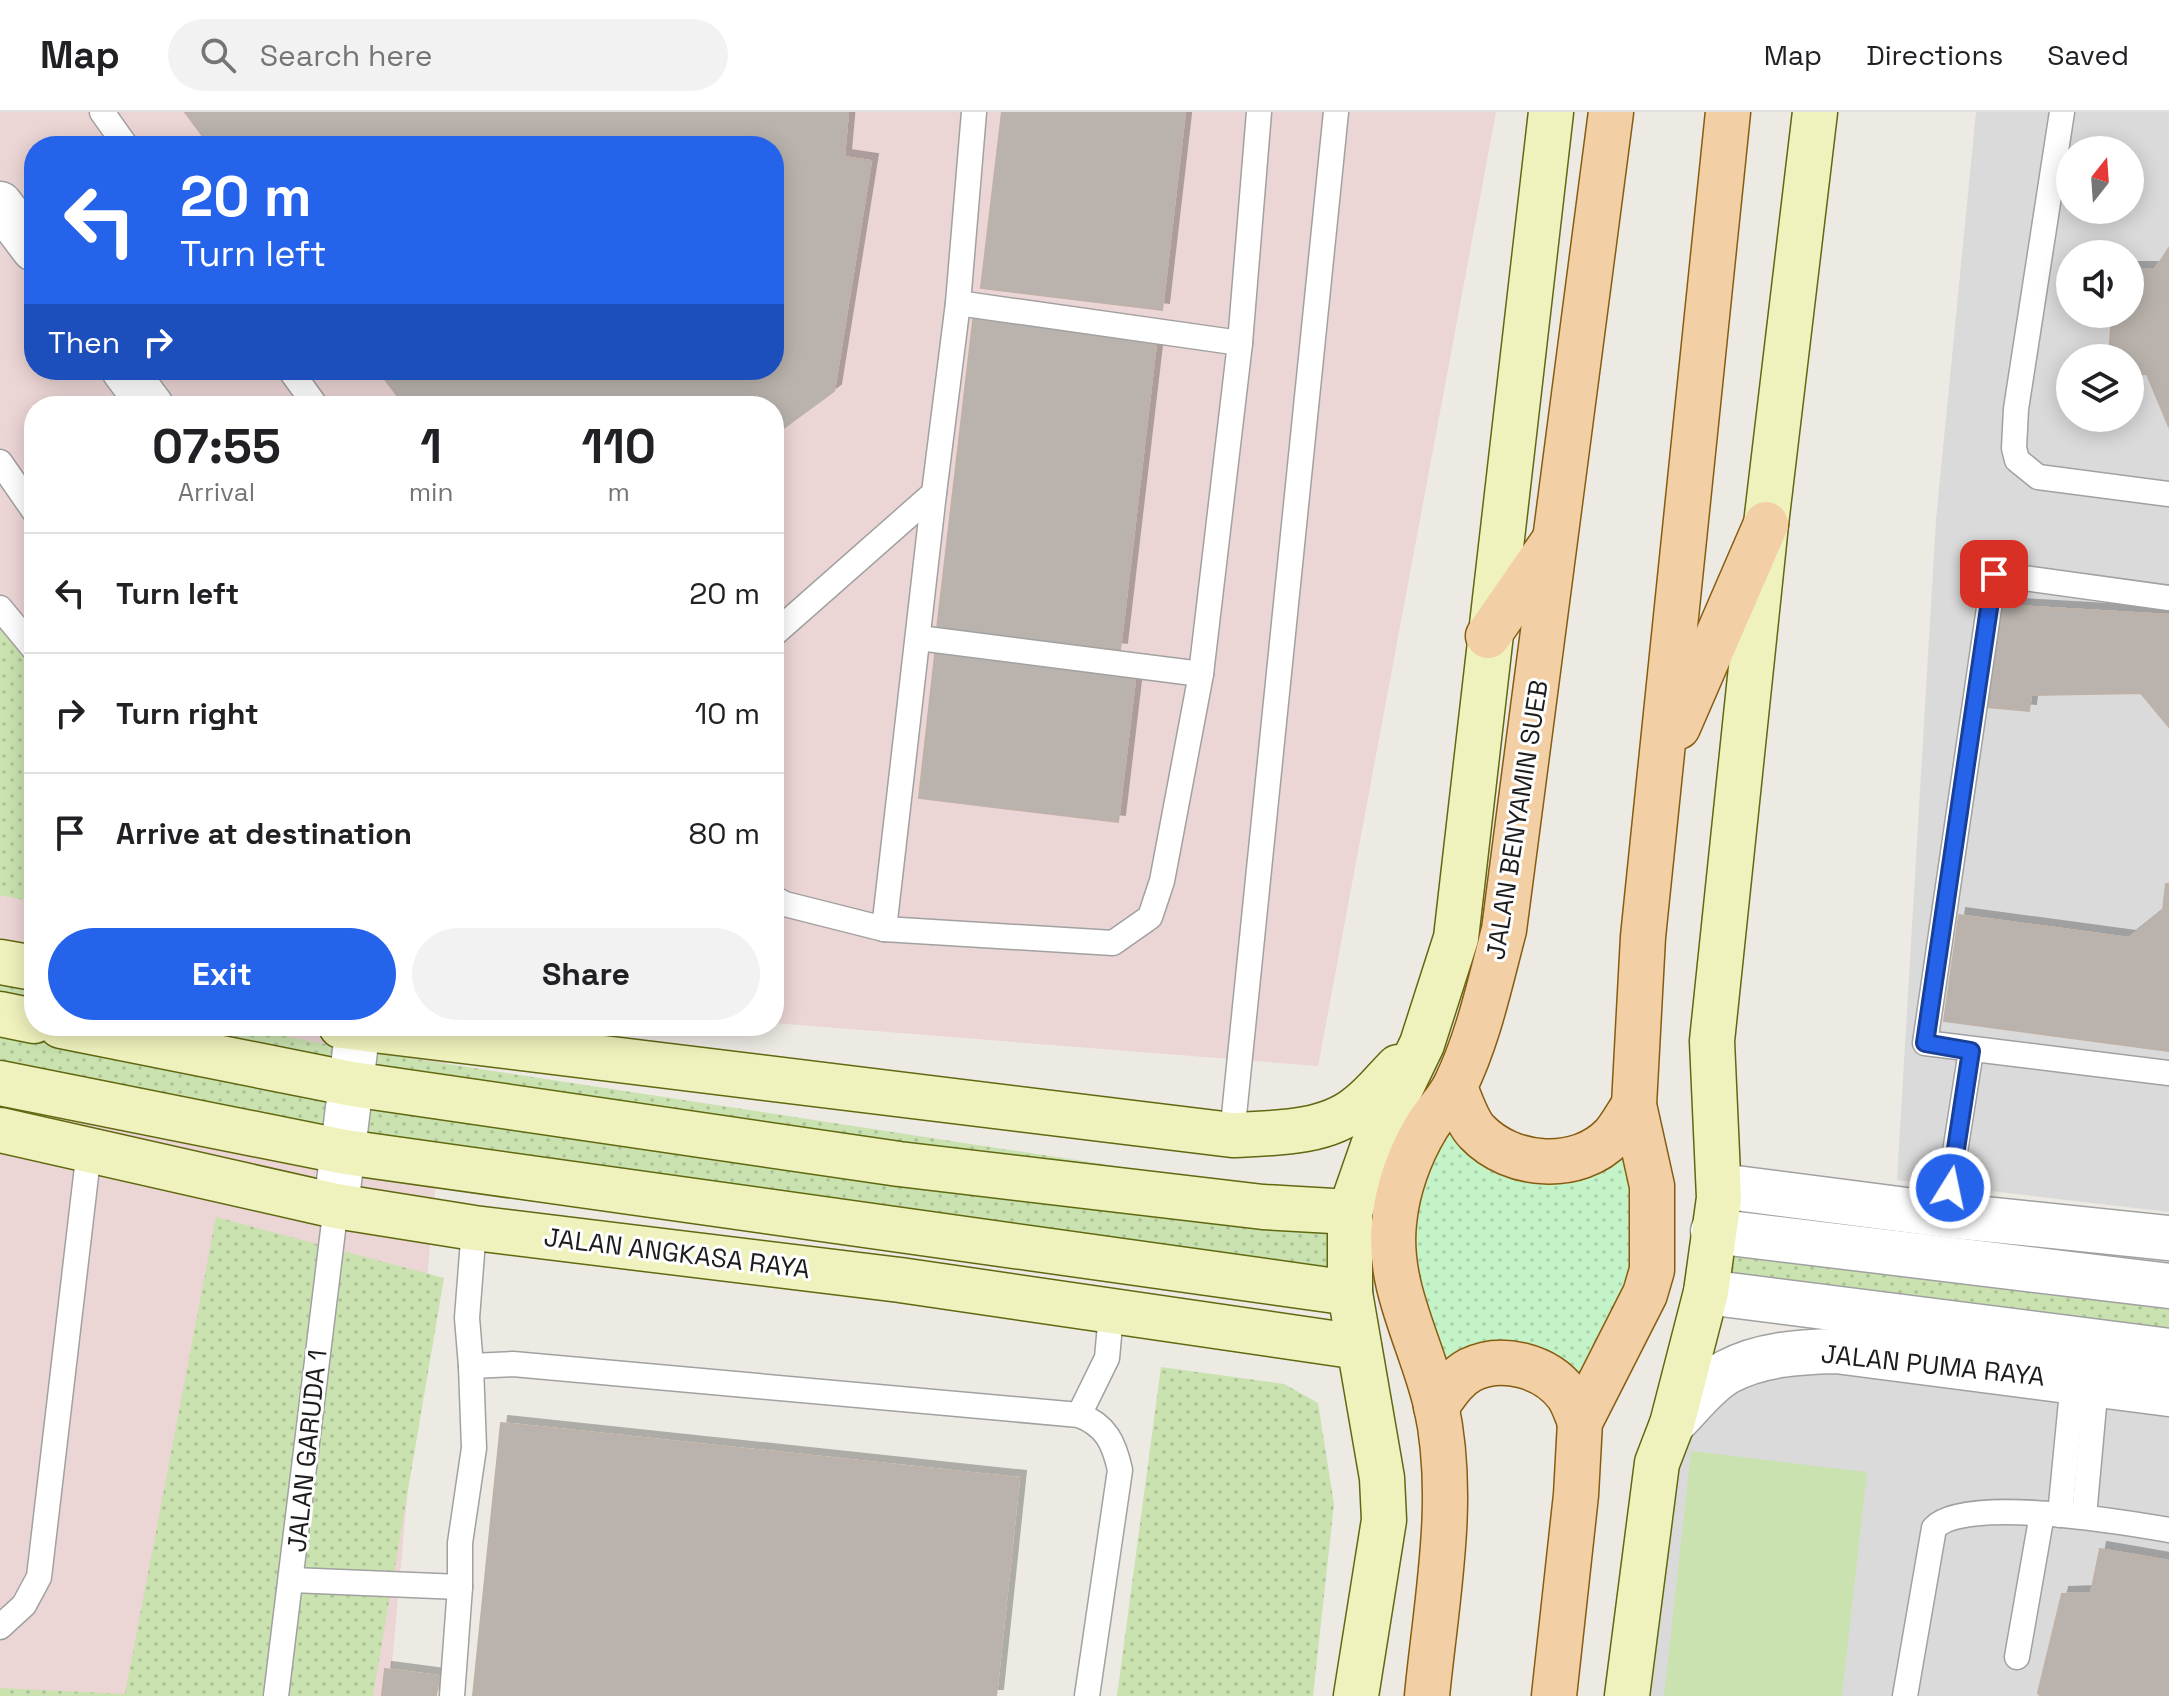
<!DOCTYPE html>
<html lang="en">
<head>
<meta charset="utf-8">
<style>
  :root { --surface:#fff; --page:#f2f2f2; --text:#202124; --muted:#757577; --line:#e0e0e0; --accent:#2563eb }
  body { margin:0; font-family:"Space Grotesk",sans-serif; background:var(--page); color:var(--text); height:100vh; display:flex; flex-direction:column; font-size:30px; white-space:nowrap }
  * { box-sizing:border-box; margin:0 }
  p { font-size:26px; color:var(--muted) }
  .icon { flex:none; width:44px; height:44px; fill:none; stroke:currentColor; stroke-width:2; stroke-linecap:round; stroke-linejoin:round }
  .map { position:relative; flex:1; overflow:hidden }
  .drawer { position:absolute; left:24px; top:284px; width:760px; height:640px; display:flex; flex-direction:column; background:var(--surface); border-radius:32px; box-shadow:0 4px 20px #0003 }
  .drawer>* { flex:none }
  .guide { position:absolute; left:24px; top:24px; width:760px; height:244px; border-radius:32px; box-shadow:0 4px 20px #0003; background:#2563eb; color:#fff; overflow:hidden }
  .needle { width:52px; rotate:17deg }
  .tools { position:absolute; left:2056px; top:24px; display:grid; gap:16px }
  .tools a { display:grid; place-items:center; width:88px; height:88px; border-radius:50%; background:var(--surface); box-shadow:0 4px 20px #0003; font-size:40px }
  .pin { position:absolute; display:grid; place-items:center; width:68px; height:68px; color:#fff; margin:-34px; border-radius:16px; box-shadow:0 4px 12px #0006 }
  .me { position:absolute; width:88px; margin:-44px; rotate:10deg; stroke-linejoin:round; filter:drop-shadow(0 0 6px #0008) }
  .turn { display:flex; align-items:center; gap:28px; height:168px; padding:0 24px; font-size:36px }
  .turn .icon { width:104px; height:104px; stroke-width:2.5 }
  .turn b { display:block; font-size:56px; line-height:68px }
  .then { display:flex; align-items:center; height:76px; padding:0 24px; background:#0003; gap:16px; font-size:30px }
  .eta { display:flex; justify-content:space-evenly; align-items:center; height:136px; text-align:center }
  .eta b { font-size:48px; font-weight:600; line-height:56px }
  .button { display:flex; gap:16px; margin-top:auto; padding:16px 24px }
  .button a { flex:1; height:92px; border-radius:48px; background:var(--accent); color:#fff; font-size:32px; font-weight:600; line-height:92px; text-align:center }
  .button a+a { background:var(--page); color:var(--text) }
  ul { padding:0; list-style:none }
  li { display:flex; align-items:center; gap:24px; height:120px; padding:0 24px; border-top:2px solid var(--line) }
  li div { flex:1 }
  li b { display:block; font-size:30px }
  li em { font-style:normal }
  header { display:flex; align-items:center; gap:48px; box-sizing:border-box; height:112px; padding:0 40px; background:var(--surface); border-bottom:2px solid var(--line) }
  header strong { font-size:38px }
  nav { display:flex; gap:44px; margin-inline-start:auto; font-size:28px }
  .search { width:560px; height:72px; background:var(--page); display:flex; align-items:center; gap:20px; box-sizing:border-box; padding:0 28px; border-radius:44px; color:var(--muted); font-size:30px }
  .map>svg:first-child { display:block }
  .residential { fill:#dbdada; fill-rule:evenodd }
  .commercial { fill:#ecd5d5; fill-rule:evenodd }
  .grass { fill:url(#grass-dots) }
  .park { fill:url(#park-dots) }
  .garden { fill:#c9e2af }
  .building { fill:#bab3ad; stroke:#bdb1a8; stroke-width:2; filter:url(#shadow) }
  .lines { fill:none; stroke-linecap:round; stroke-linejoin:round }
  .service-casing { stroke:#a1a1a1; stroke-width:27 }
  .minor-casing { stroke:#a1a1a1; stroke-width:47 }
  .tertiary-casing { stroke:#a1a1a1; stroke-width:47 }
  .secondary-casing { stroke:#606810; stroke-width:47 }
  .primary-casing { stroke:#865d10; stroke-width:47 }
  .service { stroke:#fff; stroke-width:24 }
  .minor { stroke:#fff; stroke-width:44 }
  .tertiary { stroke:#fff; stroke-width:44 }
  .secondary { stroke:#f0f2bd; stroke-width:44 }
  .primary { stroke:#f2cfa4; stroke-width:44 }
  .route-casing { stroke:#184099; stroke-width:20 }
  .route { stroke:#2563eb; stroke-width:14 }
  .labels { text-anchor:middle; stroke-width:6; stroke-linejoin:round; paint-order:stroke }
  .street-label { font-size:26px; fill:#1d1d1d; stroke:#fff }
</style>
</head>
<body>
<header>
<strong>Map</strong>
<div class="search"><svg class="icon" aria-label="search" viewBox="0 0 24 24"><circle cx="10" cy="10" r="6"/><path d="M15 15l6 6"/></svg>Search here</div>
<nav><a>Map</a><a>Directions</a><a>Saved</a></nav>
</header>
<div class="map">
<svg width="2169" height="1584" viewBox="0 0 2169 1584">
  <defs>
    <pattern id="grass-dots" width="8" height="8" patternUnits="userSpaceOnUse" patternTransform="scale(2)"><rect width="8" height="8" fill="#c9e2af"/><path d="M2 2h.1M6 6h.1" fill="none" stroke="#acc196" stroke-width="1.8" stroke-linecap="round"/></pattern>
    <pattern id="park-dots" width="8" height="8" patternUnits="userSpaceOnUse" patternTransform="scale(2)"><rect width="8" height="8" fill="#c5f3c8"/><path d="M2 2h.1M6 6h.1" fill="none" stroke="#a9d0ab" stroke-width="1.8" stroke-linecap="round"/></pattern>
    <filter id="shadow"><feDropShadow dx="7" dy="-7" stdDeviation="0" flood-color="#0004"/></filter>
  </defs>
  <rect width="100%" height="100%" fill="#edeae4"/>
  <g class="residential">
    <path d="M1976 0H2169V1100L1897 1068 1936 408ZM2070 38H2130V98H2070ZM2070 142H2130V202H2070ZM2070 246H2130V306H2070Z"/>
    <path d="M1769 1245 2169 1285V1584H1627L1657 1351Z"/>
  </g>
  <path class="commercial" d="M0 0H1496L1318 954 774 911V294H34V914H450L389 1584H0ZM34 34H774V258H34Z"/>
  <g class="grass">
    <path d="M0 511 34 550V790L0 783Z"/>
    <path d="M0 869 34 875V914H234L356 938 1318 1085 1350 1181 0 970Z"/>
    <path d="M1719 1086 2169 1155V1238L1706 1180Z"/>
    <path d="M216 1105 444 1166 373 1584H0V1576L125 1582Z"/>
    <path d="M1161 1255 1284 1272 1318 1291 1334 1392 1313 1584H1117Z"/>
  </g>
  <path class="park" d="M1455 976 1546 1051 1634 993 1654 1119 1580 1310 1519 1251 1436 1295 1394 1108Z"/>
  <path class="garden" d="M1691 1339 1867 1360 1842 1584H1664Z"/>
  <g class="building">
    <path d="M185 0H848L844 45 871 49 834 279 774 323V294H405L378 258H774V34H210Z"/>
    <path d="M1002 0H1185L1162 198 981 176Z"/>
    <path d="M2169 136V315L2147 262H2130V246H2109L2112 202H2130V157H2155Z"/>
    <path d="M974 201 1157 223 1120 538 937 517Z"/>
    <path d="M1999 493 2169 503V615L2141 581 2031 583 2029 599 1988 595Z"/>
    <path d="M936 534 1136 559 1118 710 919 686Z"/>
    <path d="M2166 772H2169V939L1944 909 1959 803 2129 826 2163 799Z"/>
    <path d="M501 1311 1019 1366 996 1584H473Z"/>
    <path d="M2100 1437 2169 1449V1584H2041L2038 1581 2062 1482 2091 1481Z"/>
    <path d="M385 1557 439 1564 436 1584H382Z"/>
  </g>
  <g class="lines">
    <defs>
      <g id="service">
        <path d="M102 0 126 34"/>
        <path d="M2062 0 2016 297 2014 336 2017 348 2038 365 2169 382"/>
        <path d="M958 191 1240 231"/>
        <path d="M290 258 316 294"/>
        <path d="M0 350 34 399"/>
        <path d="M2169 486 1994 462 1925 931 2169 961"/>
        <path d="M0 496 34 537"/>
        <path d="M774 522 934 381 958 191 974 0"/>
        <path d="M919 526 1201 562"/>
        <path d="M774 786 785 792 884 817 1113 831 1150 805 1162 769 1201 562 1240 231 1259 0"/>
        <path d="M884 817 934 381"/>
        <path d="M1232 1023 1336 0"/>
        <path d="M1945 1103 1971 939"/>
        <path d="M474 1116 467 1206 471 1254 513 1252 1079 1303C1106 1313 1114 1331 1120 1358L1087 1584"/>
        <path d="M1079 1303 1107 1246 1111 1202"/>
        <path d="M2060 1403 2073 1269"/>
        <path d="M2084 1404 2096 1272"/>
        <path d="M292 1468 460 1475V1431L474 1336 471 1254"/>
        <path d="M0 1515 24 1493 39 1465 89 1038"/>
        <path d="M2017 1545 2042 1402"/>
        <path d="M276 1584 336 1094"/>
        <path d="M452 1584 460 1475"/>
        <path d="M1905 1584 1934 1416C1964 1383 2123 1410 2169 1418"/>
      </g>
      <g id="minor">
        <path d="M0 92 34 137"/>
        <path d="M124 258 151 294"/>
        <path d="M336 1094 358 914"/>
      </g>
      <g id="tertiary">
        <path d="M1720 1074 1945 1103 2169 1126"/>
        <path d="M1713 1119 2169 1174"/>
        <path d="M1706 1180 2169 1239"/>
        <path d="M1672 1312C1689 1296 1707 1271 1727 1260 1760 1242 1799 1240 1836 1239L2169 1282"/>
      </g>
      <g id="secondary">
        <path d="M0 850 34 856"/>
        <path d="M0 902 34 909"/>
        <path d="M61 914 352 972 899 1052 1263 1095 1350 1100"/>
        <path d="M341 914 1232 1023C1273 1021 1325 1022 1358 995 1373 984 1385 968 1398 955"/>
        <path d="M0 971 345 1040 1350 1181"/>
        <path d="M0 1018 336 1094 474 1116 900 1168 1359 1235"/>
        <path d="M1356 1584 1384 1408 1382 1366 1350 1181V1100L1373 1034 1422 932 1456 826 1551 0"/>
        <path d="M1627 1584 1657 1351 1672 1312 1706 1180 1719 1086 1712 929 1766 412 1815 0"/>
      </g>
      <g id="primary">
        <path d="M1488 524 1553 430"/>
        <path d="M1678 615 1766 412"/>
        <path d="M1455 976C1461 989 1467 1010 1477 1020 1511 1056 1578 1061 1613 1024 1621 1015 1627 1003 1634 993"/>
        <path d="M1436 1295C1446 1281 1455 1266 1470 1258 1502 1242 1546 1254 1567 1282 1573 1290 1576 1301 1580 1310"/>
        <path d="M1427 1584C1436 1490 1457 1387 1436 1293 1422 1232 1387 1175 1394 1111 1397 1077 1410 1042 1427 1014 1436 1000 1448 988 1455 974 1479 925 1490 870 1504 818L1611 0"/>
        <path d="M1554 1584 1576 1383 1580 1310 1645 1182 1652 1158V1074L1634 993 1643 825 1728 0"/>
      </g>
    </defs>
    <use href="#service" class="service-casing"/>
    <use href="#minor" class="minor-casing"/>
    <use href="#tertiary" class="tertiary-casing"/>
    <use href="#secondary" class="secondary-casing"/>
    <use href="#primary" class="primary-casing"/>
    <use href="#service" class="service"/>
    <use href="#minor" class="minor"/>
    <use href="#tertiary" class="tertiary"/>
    <use href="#secondary" class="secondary"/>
    <use href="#primary" class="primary"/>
  </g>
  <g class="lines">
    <defs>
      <path id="route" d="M1950 1076 1971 939 1925 931 1994 462"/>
    </defs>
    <use href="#route" class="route-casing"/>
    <use href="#route" class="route"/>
  </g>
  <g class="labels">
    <g class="street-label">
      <text transform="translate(1517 708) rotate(-81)" y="9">JALAN BENYAMIN SUEB</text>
      <text transform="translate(677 1141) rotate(7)" y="9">JALAN ANGKASA RAYA</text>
      <text transform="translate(1933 1253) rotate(6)" y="9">JALAN PUMA RAYA</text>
      <text transform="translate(307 1339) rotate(-84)" y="9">JALAN GARUDA 1</text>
    </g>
  </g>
</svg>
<div class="tools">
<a><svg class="needle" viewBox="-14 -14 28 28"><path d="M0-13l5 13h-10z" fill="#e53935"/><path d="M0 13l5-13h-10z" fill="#757577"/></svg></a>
<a><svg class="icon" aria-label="sound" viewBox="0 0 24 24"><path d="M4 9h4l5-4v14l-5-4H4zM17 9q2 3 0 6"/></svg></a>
<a><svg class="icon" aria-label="layers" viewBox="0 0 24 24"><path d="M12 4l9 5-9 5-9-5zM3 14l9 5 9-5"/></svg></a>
</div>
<div class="pin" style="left:1994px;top:462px;background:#d93025"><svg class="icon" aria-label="arrive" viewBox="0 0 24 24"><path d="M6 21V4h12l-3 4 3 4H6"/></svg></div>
<svg class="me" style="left:1950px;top:1076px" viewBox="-20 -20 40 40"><circle r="17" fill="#2563eb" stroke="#fff" stroke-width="3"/><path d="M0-11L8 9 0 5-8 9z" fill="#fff"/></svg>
<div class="guide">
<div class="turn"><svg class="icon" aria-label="left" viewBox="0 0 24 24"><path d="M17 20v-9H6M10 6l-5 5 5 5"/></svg><div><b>20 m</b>Turn left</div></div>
<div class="then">Then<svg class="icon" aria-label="right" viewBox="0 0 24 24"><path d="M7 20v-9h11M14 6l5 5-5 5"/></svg></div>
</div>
<section class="drawer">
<div class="eta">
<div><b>07:55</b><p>Arrival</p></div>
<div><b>1</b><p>min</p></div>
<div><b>110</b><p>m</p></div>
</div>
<ul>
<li><svg class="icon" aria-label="left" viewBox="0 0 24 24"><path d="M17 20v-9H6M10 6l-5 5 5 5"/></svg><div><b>Turn left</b></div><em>20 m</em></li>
<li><svg class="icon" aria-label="right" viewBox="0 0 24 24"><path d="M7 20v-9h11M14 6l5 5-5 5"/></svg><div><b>Turn right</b></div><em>10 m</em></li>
<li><svg class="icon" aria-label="arrive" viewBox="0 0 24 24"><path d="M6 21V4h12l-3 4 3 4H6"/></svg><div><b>Arrive at destination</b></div><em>80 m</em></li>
</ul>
<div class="button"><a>Exit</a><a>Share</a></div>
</section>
</div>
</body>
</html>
